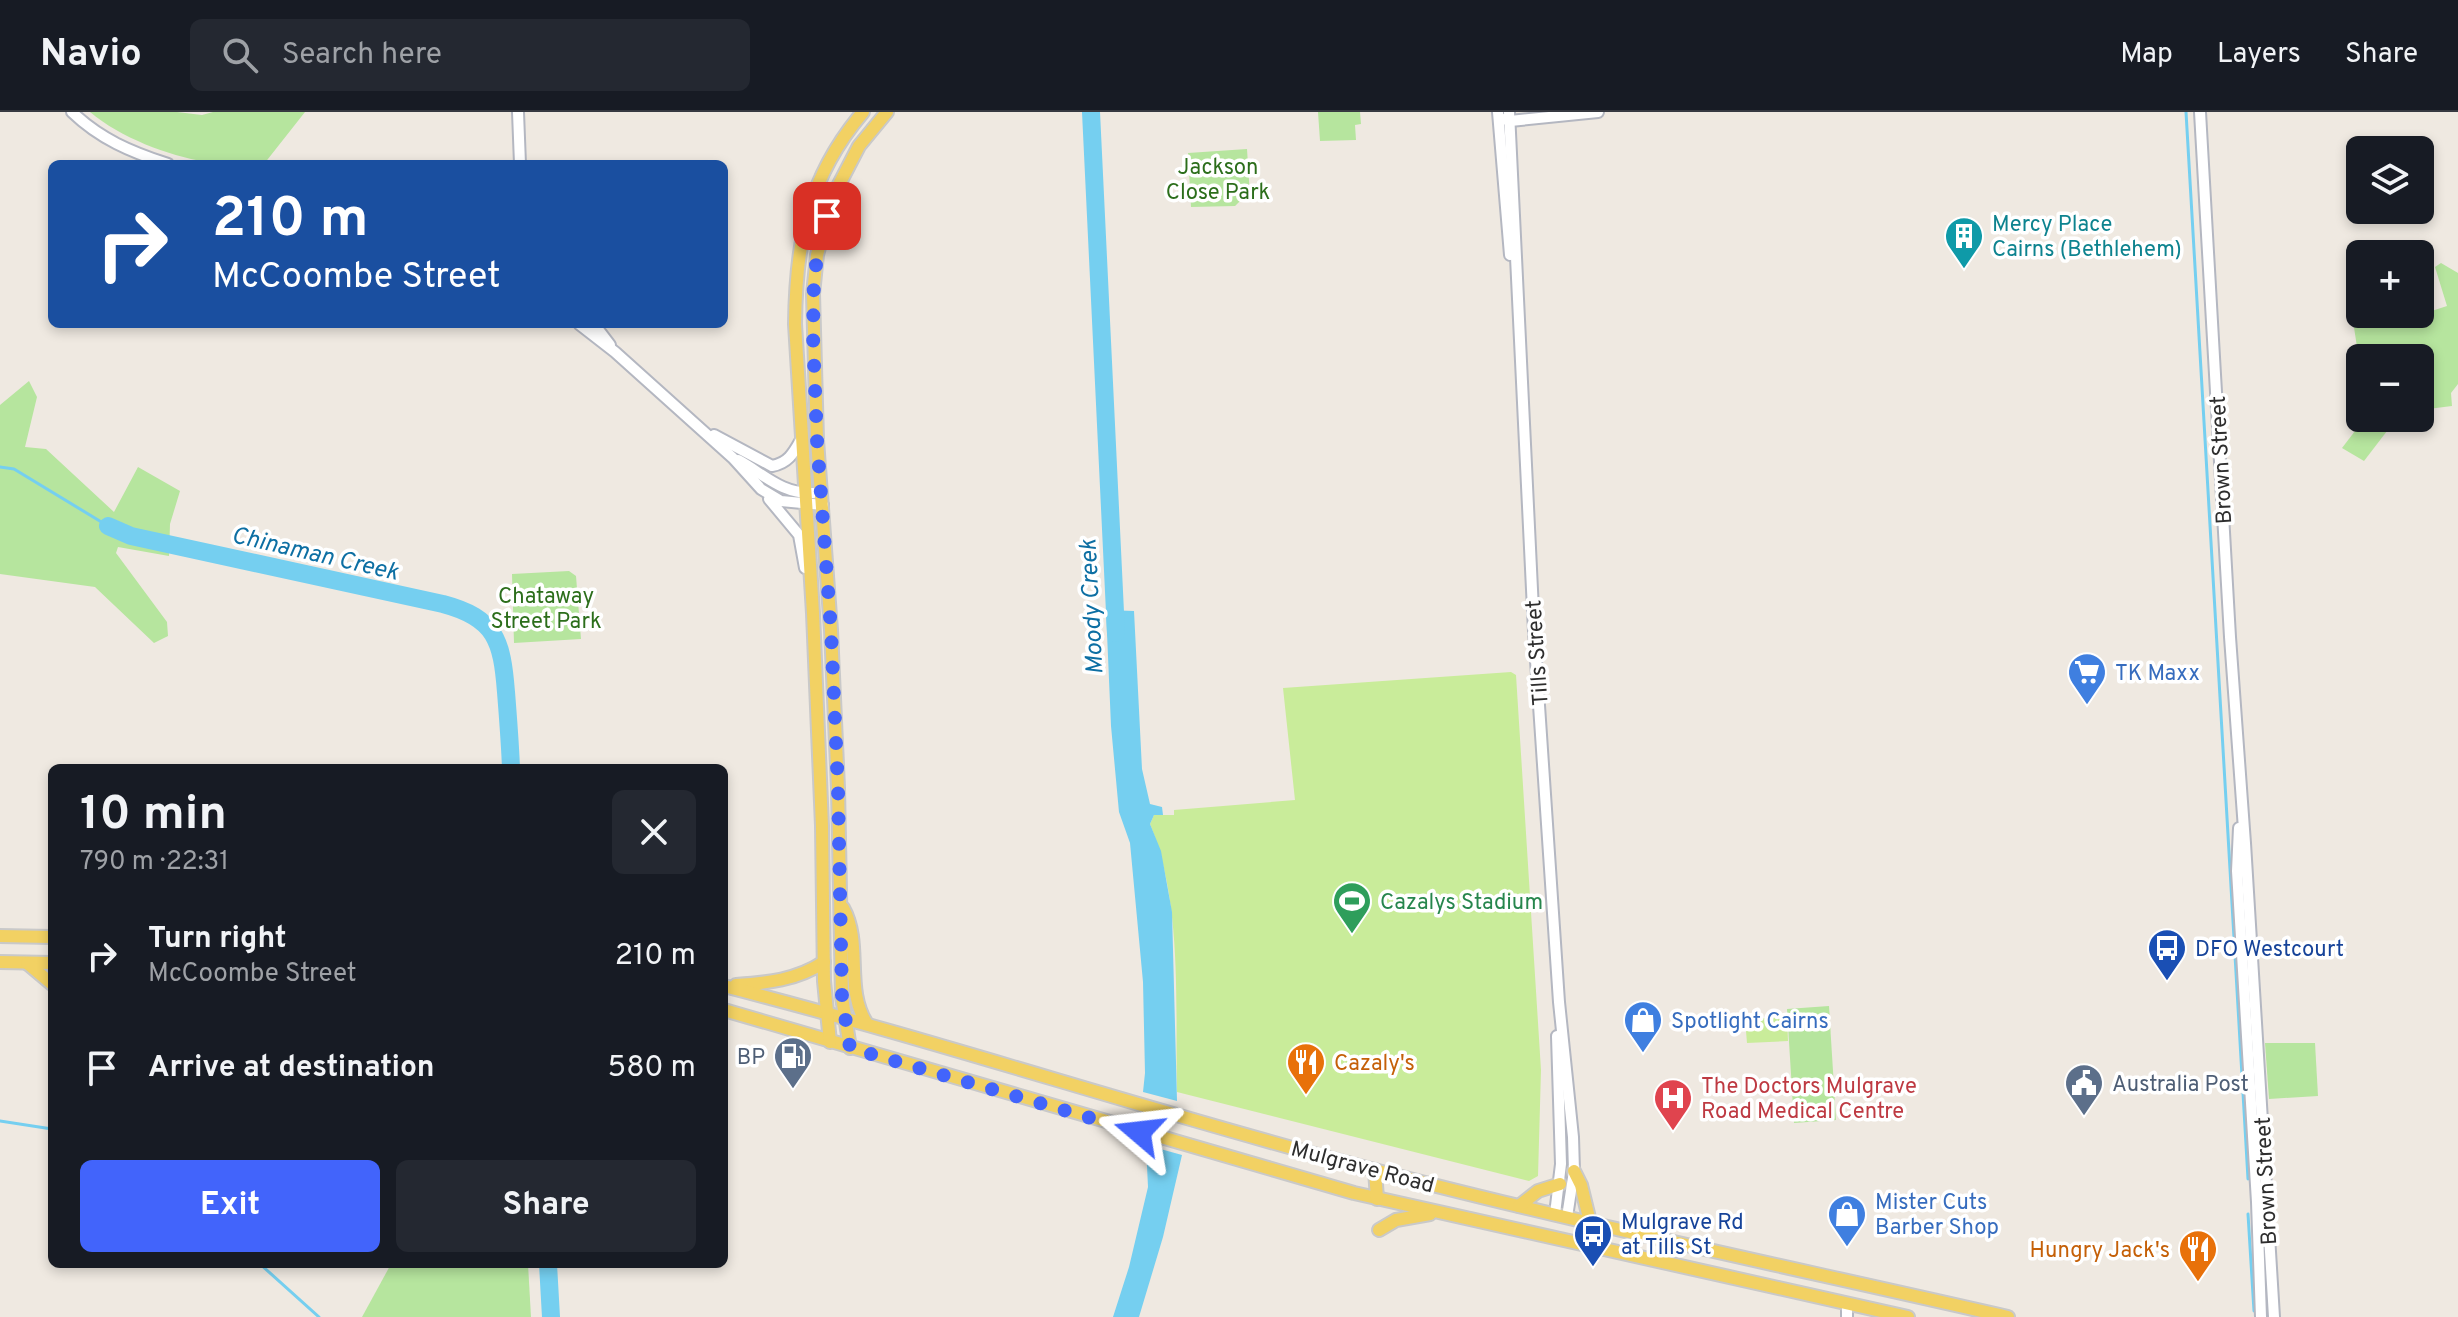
<!DOCTYPE html>
<html lang="en">
<head>
<meta charset="utf-8">
<style>
  :root { --surface:#171b24; --page:#242831; --text:#f1f3f6; --muted:#9ea1a6; --line:#363941; --accent:#4264fb }
  body { margin:0; font-family:Overpass,sans-serif; background:var(--page); color:var(--text); height:100vh; display:flex; flex-direction:column; font-size:30px; white-space:nowrap }
  * { box-sizing:border-box; margin:0 }
  p { font-size:26px; color:var(--muted) }
  .icon { flex:none; width:44px; height:44px; fill:none; stroke:currentColor; stroke-width:2; stroke-linecap:round; stroke-linejoin:round }
  .map { position:relative; flex:1; overflow:hidden }
  .side { position:absolute; left:48px; top:652px; width:680px; height:504px; display:flex; flex-direction:column; background:var(--surface); border-radius:12px; box-shadow:0 4px 12px #0003 }
  .side>* { flex:none }
  .guide { position:absolute; left:48px; top:48px; width:680px; height:168px; border-radius:12px; box-shadow:0 4px 12px #0003; background:#1a4fa0; color:#fff; overflow:hidden }
  .fabs { position:absolute; left:2346px; top:24px; display:grid; gap:16px }
  .fabs a { display:grid; place-items:center; width:88px; height:88px; border-radius:12px; background:var(--surface); box-shadow:0 4px 12px #0003; font-size:40px }
  .pin { position:absolute; display:grid; place-items:center; width:68px; height:68px; color:#fff; margin:-34px; border-radius:16px; box-shadow:0 4px 12px #0006 }
  .me { position:absolute; width:88px; margin:-44px; rotate:287deg; stroke-linejoin:round; filter:drop-shadow(0 0 6px #0008) }
  .turn { display:flex; align-items:center; gap:28px; height:168px; padding:0 32px; font-size:36px }
  .turn .icon { width:104px; height:104px; stroke-width:2.5 }
  .turn b { display:block; font-size:56px; line-height:68px }
  .round { display:grid; place-items:center; flex:none; width:84px; height:84px; border-radius:12px; background:var(--page) }
  .overview { display:flex; align-items:center; justify-content:space-between; height:136px; padding:0 32px }
  h1 { font-size:48px; font-weight:700; line-height:60px }
  .button { display:flex; gap:16px; margin-top:auto; padding:16px 32px }
  .button a { flex:1; height:92px; border-radius:12px; background:var(--accent); color:#fff; font-size:32px; font-weight:700; line-height:92px; text-align:center }
  .button a+a { background:var(--page); color:var(--text) }
  ul { padding:0; list-style:none }
  li { display:flex; align-items:center; gap:24px; height:112px; padding:0 32px }
  li div { flex:1 }
  li b { display:block; font-size:30px }
  li em { font-style:normal }
  header { display:flex; align-items:center; gap:48px; box-sizing:border-box; height:112px; padding:0 40px; background:var(--surface); border-bottom:2px solid var(--line) }
  header strong { font-size:38px }
  nav { display:flex; gap:44px; margin-inline-start:auto; font-size:28px }
  .search { width:560px; height:72px; background:var(--page); display:flex; align-items:center; gap:20px; box-sizing:border-box; padding:0 28px; border-radius:12px; color:var(--muted); font-size:30px }
  .map>svg:first-child { display:block }
  .green { fill:#b6e59e }
  .pitch { fill:#c9ec9a }
  .water { fill:#75cff0 }
  .lines { fill:none; stroke-linecap:round; stroke-linejoin:round }
  .stream { stroke:#75cff0; stroke-width:3 }
  .river { stroke:#75cff0; stroke-width:18 }
  .minor-casing { stroke:#b4b7c1; stroke-width:14 }
  .major-casing { stroke:#c9c9c9; stroke-width:16 }
  .minor { stroke:#fff; stroke-width:10 }
  .major { stroke:#f2d163; stroke-width:12 }
  .route { stroke:#4264fb; stroke-width:14; stroke-dasharray:0 25.2 }
  .labels { text-anchor:middle; stroke-width:7; stroke-linejoin:round; paint-order:stroke }
  .park-label { font-size:22px; fill:#2c6e1b; stroke:#fff }
  .culture-label { font-size:22px; fill:#0d838f; stroke:#fff; text-anchor:start }
  .street-label { font-size:22px; fill:#2e2e2e; stroke:#fff }
  .shop-label { font-size:22px; fill:#366cbe; stroke:#fff; text-anchor:start }
  .leisure-label { font-size:22px; fill:#27864d; stroke:#fff; text-anchor:start }
  .transit-label { font-size:22px; fill:#164399; stroke:#fff; text-anchor:start }
  .service-label { font-size:22px; fill:#4e5e75; stroke:#fff; text-anchor:end }
  .food-label { font-size:22px; fill:#c56008; stroke:#fff; text-anchor:start }
  .health-label { font-size:22px; fill:#be3a42; stroke:#fff; text-anchor:start }
  .water-label { font-size:24px; font-style:italic; fill:#0d6fa3; stroke:#fff }
</style>
</head>
<body>
<header>
<strong>Navio</strong>
<div class="search"><svg class="icon" aria-label="search" viewBox="0 0 24 24"><circle cx="10" cy="10" r="6"/><path d="M15 15l6 6"/></svg>Search here</div>
<nav><a>Map</a><a>Layers</a><a>Share</a></nav>
</header>
<div class="map">
<svg width="2458" height="1205" viewBox="0 0 2458 1205">
  <rect width="100%" height="100%" fill="#efe9e1"/>
  <g class="green">
    <path d="M90 0H177L202 3 213 0H305L264 52C245 52 225 54 206 50 167 43 121 26 90 0Z"/>
    <path d="M1318 0H1360L1361 12 1355 13 1356 28 1320 29Z"/>
    <path d="M1247 37 1250 84 1242 87 1235 94 1191 95 1188 41Z"/>
    <path d="M2441 151 2458 161V272L2451 281 2452 294 2420 298V246H2383L2357 235 2353 209 2407 207 2447 194 2435 155Z"/>
    <path d="M29 269 37 285 25 335 46 337 114 400 138 355 180 379 170 412 169 444 118 435 116 441 167 510 168 524 154 531 95 475 0 462V293Z"/>
    <path d="M2365 306H2397L2364 349 2342 336Z"/>
    <path d="M569 459 576 464 581 527 514 531 512 462Z"/>
    <path d="M1829 894 1836 1008 1794 1011 1787 897Z"/>
    <path d="M2265 931H2315L2318 984 2269 987Z"/>
    <path d="M391 1152H528L531 1205H362Z"/>
  </g>
  <g class="pitch">
    <path d="M1511 560 1516 563 1541 958 1538 1064 1529 1069 1177 980C1175 894 1183 792 1150 712L1154 703H1174V698L1295 688 1283 576Z"/>
    <path d="M1787 905 1788 929 1747 931 1745 907Z"/>
  </g>
  <g class="water">
    <path d="M1106 498 1134 499 1142 657 1150 692 1162 695 1163 703H1154L1150 712 1161 739 1172 800 1177 989 1143 980 1145 961 1143 870 1130 731 1119 700 1111 614Z"/>
    <path d="M1146 1033 1182 1043 1163 1125 1139 1205H1113L1129 1155 1148 1075Z"/>
  </g>
  <g class="lines">
    <g class="stream">
      <path d="M2186 0 2248 1067"/>
      <path d="M0 355 14 357 108 414"/>
      <path d="M0 1009 52 1017"/>
      <path d="M2248 1102 2254 1199"/>
      <path d="M260 1152 319 1205"/>
    </g>
    <g class="river">
      <path d="M1091 0 1116 521"/>
      <path d="M108 414 131 424 443 492C496 506 502 529 506 580 508 605 510 631 511 656"/>
      <path d="M548 1152 551 1205"/>
    </g>
    <defs>
      <g id="minor">
        <path d="M72 0C100 27 131 40 168 52"/>
        <path d="M518 0 520 52"/>
        <path d="M1498 0 1510 143"/>
        <path d="M1509 0 1534 519 1559 890 1573 1025 1574 1059 1567 1105"/>
        <path d="M2200 0 2230 525 2245 731 2274 1205"/>
        <path d="M1504 7 1510 9 1598 0"/>
        <path d="M579 212 615 240 733 346 761 377 781 389 823 393"/>
        <path d="M594 212 610 233"/>
        <path d="M714 323 772 354C789 351 794 340 802 326"/>
        <path d="M738 348C764 362 781 382 813 381"/>
        <path d="M769 387 799 423 805 456"/>
        <path d="M2239 716 2237 759 2257 1090 2261 1205"/>
        <path d="M1555 1102 1561 1052 1557 924"/>
        <path d="M1847 1191V1205"/>
      </g>
      <g id="major">
        <path d="M843 796C863 832 844 877 867 912"/>
        <path d="M0 824 52 825"/>
        <path d="M0 850 52 851"/>
        <path d="M27 851 52 872"/>
        <path d="M736 873C767 871 797 868 824 850"/>
        <path d="M724 874C931 927 1134 994 1340 1049 1561 1108 1785 1154 2008 1205"/>
        <path d="M724 898 1354 1081 1908 1205"/>
        <path d="M830 930 824 869 822 714 813 501 795 212C796 128 808 65 863 0"/>
        <path d="M850 936 842 885 838 676 831 518 817 328 813 182 817 143 832 86 859 34 887 0"/>
        <path d="M1375 1058 1377 1087"/>
        <path d="M1574 1059 1581 1073 1590 1110"/>
        <path d="M1519 1094 1538 1079 1560 1072"/>
        <path d="M1379 1118 1396 1108 1430 1102"/>
      </g>
    </defs>
    <use href="#minor" class="minor-casing"/>
    <use href="#major" class="major-casing"/>
    <use href="#minor" class="minor"/>
    <use href="#major" class="major"/>
  </g>
  <g class="lines">
    <path class="route" d="M827 104 814 162 813 224 817 328 831 518 838 676 842 885 850 936 1139 1020"/>
  </g>
  <defs>
    <symbol id="building-pin" viewBox="-11 -11 22 30"><path d="M0 17L-7.5 6A9.5 9.5 0 1 1 7.5 6Z" fill="#0f9aa8" stroke="#fff"/><path d="M-4-6H4V6H1V3H-1V6H-4ZM-2.5-4.3h1.7v1.8h-1.7ZM.8-4.3h1.7v1.8H.8ZM-2.5-1h1.7V.8h-1.7ZM.8-1h1.7V.8H.8Z" fill="#fff"/></symbol>
    <symbol id="supermarket-pin" viewBox="-11 -11 22 30"><path d="M0 17L-7.5 6A9.5 9.5 0 1 1 7.5 6Z" fill="#3f7fe0" stroke="#fff"/><path d="M-6-5.5h2.5l.6 2H6L4.5 2H-2.5L-4.4-4H-6ZM-1.5 3.2a1.3 1.3 0 1 0 .1 0ZM3 3.2a1.3 1.3 0 1 0 .1 0Z" fill="#fff"/></symbol>
    <symbol id="stadium-pin" viewBox="-11 -11 22 30"><path d="M0 17L-7.5 6A9.5 9.5 0 1 1 7.5 6Z" fill="#2e9e5b" stroke="#fff"/><path d="M0-5a6.5 5 0 1 0 0 10a6.5 5 0 1 0 0-10ZM-3.5-1.8h7v3.6h-7Z" fill="#fff"/></symbol>
    <symbol id="bus-pin" viewBox="-11 -11 22 30"><path d="M0 17L-7.5 6A9.5 9.5 0 1 1 7.5 6Z" fill="#1a4fb4" stroke="#fff"/><path d="M-5-6H5V4H4V6H2V4H-2V6H-4V4H-5ZM-3.5-4V0h7V-4ZM-3.5 1.2v1.5H-2V1.2ZM2 1.2v1.5H3.5V1.2Z" fill="#fff"/></symbol>
    <symbol id="shop-pin" viewBox="-11 -11 22 30"><path d="M0 17L-7.5 6A9.5 9.5 0 1 1 7.5 6Z" fill="#3f7fe0" stroke="#fff"/><path d="M-5-2.5h2.3a2.7 3.5 0 0 1 5.4 0H5L5.5 6h-11ZM-1.5-2.5h3a1.5 2.3 0 0 0-3 0Z" fill="#fff"/></symbol>
    <symbol id="fuel-pin" viewBox="-11 -11 22 30"><path d="M0 17L-7.5 6A9.5 9.5 0 1 1 7.5 6Z" fill="#5c6f8a" stroke="#fff"/><path d="M-5.5-6h7V0h2V4h1.3V-2.5L3-4.5l.8-.8L6-3V5H2.5V1h-1V6h-7ZM-4.2-4.7v3.2H.2V-4.7Z" fill="#fff"/></symbol>
    <symbol id="restaurant-pin" viewBox="-11 -11 22 30"><path d="M0 17L-7.5 6A9.5 9.5 0 1 1 7.5 6Z" fill="#e8710a" stroke="#fff"/><path d="M-5-6h1v4h1v-4h1v4h1v-4h1v5L-1.5 .5V6h-2V.5L-5-1ZM5-6V6H3V1.5H1.5Q1.5-4 5-6Z" fill="#fff"/></symbol>
    <symbol id="civic-pin" viewBox="-11 -11 22 30"><path d="M0 17L-7.5 6A9.5 9.5 0 1 1 7.5 6Z" fill="#5c6f8a" stroke="#fff"/><path d="M-.6-6.5H3V-4.5H.6V-3L4-1V1h2V6H-6V1h2V-1L-.6-3ZM-1.2 2.5V6h2.4V2.5Z" fill="#fff"/></symbol>
    <symbol id="hospital-pin" viewBox="-11 -11 22 30"><path d="M0 17L-7.5 6A9.5 9.5 0 1 1 7.5 6Z" fill="#e0444e" stroke="#fff"/><path d="M-5-5h3v3.5h4V-5h3V5h-3V1.5h-4V5h-3Z" fill="#fff"/></symbol>
  </defs>
  <g fill-rule="evenodd">
    <use href="#building-pin" x="1942" y="102" width="44" height="60"/>
    <use href="#supermarket-pin" x="2065" y="538" width="44" height="60"/>
    <use href="#stadium-pin" x="1330" y="767" width="44" height="60"/>
    <use href="#bus-pin" x="2145" y="814" width="44" height="60"/>
    <use href="#shop-pin" x="1621" y="886" width="44" height="60"/>
    <use href="#fuel-pin" x="771" y="922" width="44" height="60"/>
    <use href="#restaurant-pin" x="1284" y="928" width="44" height="60"/>
    <use href="#civic-pin" x="2062" y="949" width="44" height="60"/>
    <use href="#hospital-pin" x="1651" y="964" width="44" height="60"/>
    <use href="#shop-pin" x="1825" y="1080" width="44" height="60"/>
    <use href="#bus-pin" x="1571" y="1100" width="44" height="60"/>
    <use href="#restaurant-pin" x="2176" y="1115" width="44" height="60"/>
  </g>
  <g class="labels">
    <g class="park-label">
      <text x="1218" y="62">Jackson<tspan x="1218" dy="25">Close Park</tspan></text>
      <text x="546" y="491">Chataway<tspan x="546" dy="25">Street Park</tspan></text>
    </g>
    <g class="culture-label">
      <text x="1992" y="119">Mercy Place<tspan x="1992" dy="25">Cairns (Bethlehem)</tspan></text>
    </g>
    <g class="street-label">
      <text transform="translate(2220 348) rotate(-93)" y="8">Brown Street</text>
      <text transform="translate(1536 541) rotate(-94)" y="8">Tills Street</text>
      <text transform="translate(1363 1054) rotate(15)" y="8">Mulgrave Road</text>
      <text transform="translate(2265 1069) rotate(-93)" y="8">Brown Street</text>
    </g>
    <g class="shop-label">
      <text x="2115" y="568">TK Maxx</text>
      <text x="1671" y="916">Spotlight Cairns</text>
      <text x="1875" y="1097">Mister Cuts<tspan x="1875" dy="25">Barber Shop</tspan></text>
    </g>
    <g class="leisure-label">
      <text x="1380" y="797">Cazalys Stadium</text>
    </g>
    <g class="transit-label">
      <text x="2195" y="844">DFO Westcourt</text>
      <text x="1621" y="1117">Mulgrave Rd<tspan x="1621" dy="25">at Tills St</tspan></text>
    </g>
    <g class="service-label">
      <text x="765" y="952">BP</text>
      <text x="2112" y="979" text-anchor="start">Australia Post</text>
    </g>
    <g class="food-label">
      <text x="1334" y="958">Cazaly's</text>
      <text x="2170" y="1145" text-anchor="end">Hungry Jack's</text>
    </g>
    <g class="health-label">
      <text x="1701" y="981">The Doctors Mulgrave<tspan x="1701" dy="25">Road Medical Centre</tspan></text>
    </g>
    <g class="water-label">
      <text transform="translate(315 441) rotate(13)" y="8">Chinaman Creek</text>
      <text transform="translate(1091 495) rotate(-93)" y="8">Moody Creek</text>
    </g>
  </g>
</svg>
<div class="fabs">
<a><svg class="icon" aria-label="layers" viewBox="0 0 24 24"><path d="M12 4l9 5-9 5-9-5zM3 14l9 5 9-5"/></svg></a>
<a>+</a>
<a>−</a>
</div>
<div class="pin" style="left:827px;top:104px;background:#d93025"><svg class="icon" aria-label="arrive" viewBox="0 0 24 24"><path d="M6 21V4h12l-3 4 3 4H6"/></svg></div>
<svg class="me" style="left:1139px;top:1020px" viewBox="-20 -20 40 40"><path d="M0-17L14 15 0 8-14 15z" fill="#4264fb" stroke="#fff" stroke-width="4"/></svg>
<div class="guide">
<div class="turn"><svg class="icon" aria-label="right" viewBox="0 0 24 24"><path d="M7 20v-9h11M14 6l5 5-5 5"/></svg><div><b>210 m</b>McCoombe Street</div></div>
</div>
<section class="side">
<div class="overview"><div><h1>10 min</h1><p>790 m · 22:31</p></div><a class="round"><svg class="icon" aria-label="close" viewBox="0 0 24 24"><path d="M6 6l12 12M18 6L6 18"/></svg></a></div>
<ul>
<li><svg class="icon" aria-label="right" viewBox="0 0 24 24"><path d="M7 20v-9h11M14 6l5 5-5 5"/></svg><div><b>Turn right</b><p>McCoombe Street</p></div><em>210 m</em></li>
<li><svg class="icon" aria-label="arrive" viewBox="0 0 24 24"><path d="M6 21V4h12l-3 4 3 4H6"/></svg><div><b>Arrive at destination</b></div><em>580 m</em></li>
</ul>
<div class="button"><a>Exit</a><a>Share</a></div>
</section>
</div>
</body>
</html>
